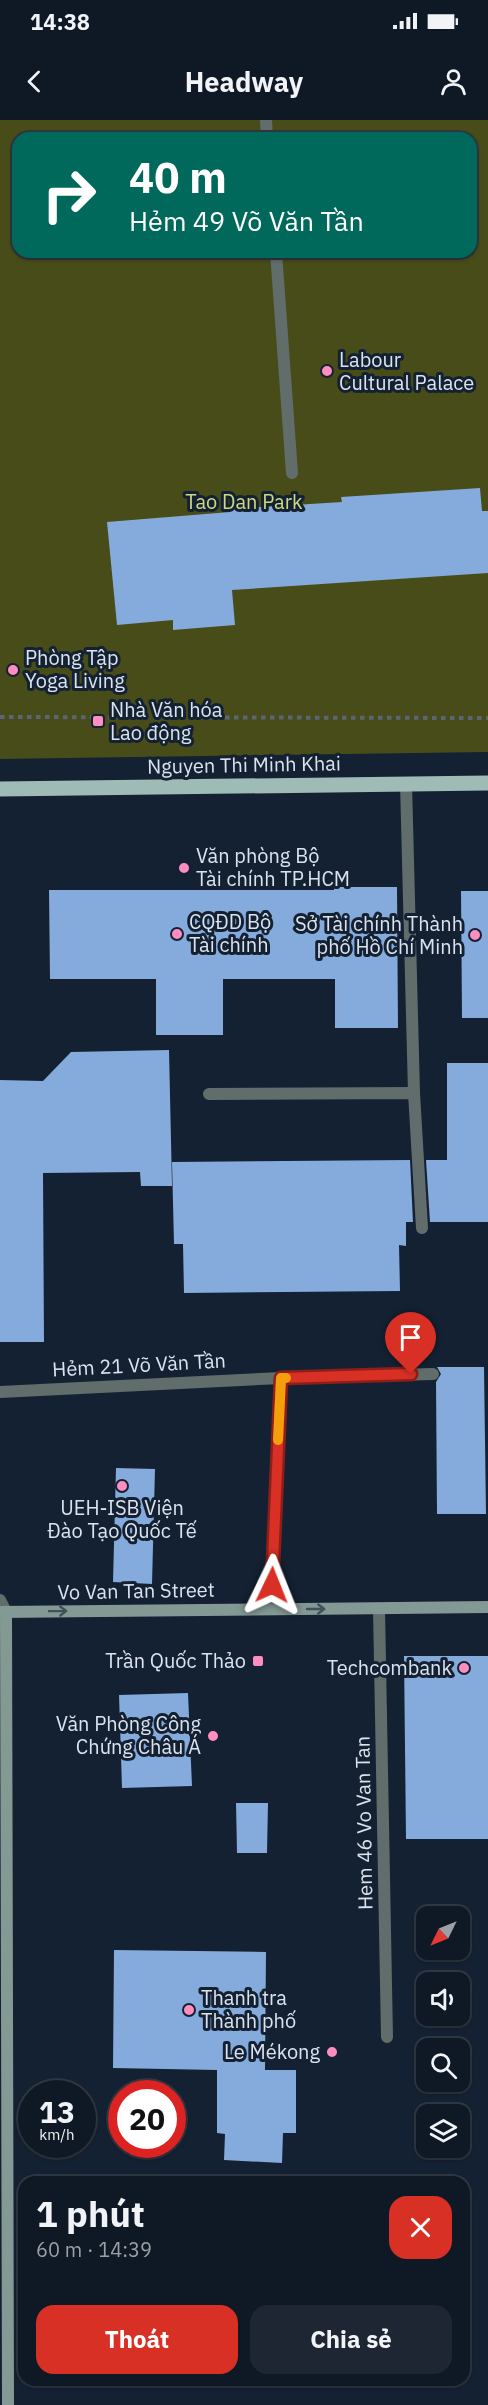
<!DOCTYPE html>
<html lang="vi">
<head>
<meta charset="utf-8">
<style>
  :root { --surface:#0f1926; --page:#1d2632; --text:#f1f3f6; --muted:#9ba0a7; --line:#2f3843; --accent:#d93025 }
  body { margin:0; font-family:"IBM Plex Sans",sans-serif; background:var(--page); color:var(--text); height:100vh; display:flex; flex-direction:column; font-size:22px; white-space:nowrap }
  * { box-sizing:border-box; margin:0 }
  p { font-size:20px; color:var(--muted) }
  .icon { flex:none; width:33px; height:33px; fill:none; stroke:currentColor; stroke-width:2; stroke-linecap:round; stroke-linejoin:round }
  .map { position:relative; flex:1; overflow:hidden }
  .panel { position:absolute; left:18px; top:2056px; width:452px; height:210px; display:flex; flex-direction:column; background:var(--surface); border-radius:18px; box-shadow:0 2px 4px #0004,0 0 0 2px var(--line) }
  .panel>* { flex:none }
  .banner { position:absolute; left:12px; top:12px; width:465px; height:126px; border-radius:18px; box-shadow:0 2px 4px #0004,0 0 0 2px var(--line); background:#00695c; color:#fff; overflow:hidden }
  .needle { width:39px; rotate:227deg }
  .tools { position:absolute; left:416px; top:1786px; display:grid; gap:12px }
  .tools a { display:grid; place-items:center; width:54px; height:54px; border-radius:12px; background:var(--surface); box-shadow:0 2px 4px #0004,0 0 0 2px var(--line); font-size:30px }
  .speed { position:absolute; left:18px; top:1960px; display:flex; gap:12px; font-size:30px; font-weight:700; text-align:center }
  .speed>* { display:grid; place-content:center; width:78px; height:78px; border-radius:50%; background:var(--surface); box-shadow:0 2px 4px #0004,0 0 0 2px var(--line); line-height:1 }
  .speed small { font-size:15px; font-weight:400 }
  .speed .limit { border:9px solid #d22; background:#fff; color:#111 }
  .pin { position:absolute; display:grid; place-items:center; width:51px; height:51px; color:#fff; margin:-62px -26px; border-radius:50% 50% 50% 0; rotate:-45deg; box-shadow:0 0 6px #0007 }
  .pin .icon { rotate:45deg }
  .me { position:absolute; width:66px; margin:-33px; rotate:2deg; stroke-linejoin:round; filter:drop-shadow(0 0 4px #0008) }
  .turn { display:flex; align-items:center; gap:21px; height:126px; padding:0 18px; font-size:27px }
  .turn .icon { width:78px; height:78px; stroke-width:2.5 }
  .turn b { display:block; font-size:42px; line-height:51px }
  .round { display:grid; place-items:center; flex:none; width:63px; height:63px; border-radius:18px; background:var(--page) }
  .summary { display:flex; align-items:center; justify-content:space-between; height:102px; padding:0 18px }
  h1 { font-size:36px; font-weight:700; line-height:45px }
  .primary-button { display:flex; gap:12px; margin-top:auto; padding:12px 18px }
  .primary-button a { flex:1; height:69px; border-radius:18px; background:var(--accent); color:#fff; font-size:24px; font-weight:700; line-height:69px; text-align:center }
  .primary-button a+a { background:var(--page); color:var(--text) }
  .status { display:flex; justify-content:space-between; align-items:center; height:42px; padding:0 30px; background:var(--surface); direction:ltr }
  .status svg { height:16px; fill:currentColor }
  header { display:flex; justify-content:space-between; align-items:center; height:78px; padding:0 18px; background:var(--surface); font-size:27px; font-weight:700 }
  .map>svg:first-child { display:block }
  .green { fill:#474c19; fill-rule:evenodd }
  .building { fill:#85aadc }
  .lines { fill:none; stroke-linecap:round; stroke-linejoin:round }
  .path { stroke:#5a6675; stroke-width:4; stroke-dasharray:4.5 4.5; stroke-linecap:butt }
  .lane { stroke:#606d6a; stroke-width:12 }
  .street { stroke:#606d6a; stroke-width:12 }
  .secondary { stroke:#839994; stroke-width:12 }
  .primary { stroke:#9fbbb5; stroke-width:15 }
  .oneway { stroke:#405159 }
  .route-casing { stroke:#8d1f18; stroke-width:15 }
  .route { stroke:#d93025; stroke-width:10 }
  .slow { stroke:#f59e0b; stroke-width:10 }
  .poi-dot { fill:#fd8ebf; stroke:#142132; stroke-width:2 }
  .labels { text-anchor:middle; stroke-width:6; stroke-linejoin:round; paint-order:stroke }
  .poi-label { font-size:20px; fill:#dbe3ef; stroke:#142132; text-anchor:start }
  .park-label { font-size:20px; fill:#ced981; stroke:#142132 }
  .street-label { font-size:20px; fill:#dbe3ef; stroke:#142132 }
</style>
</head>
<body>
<div class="status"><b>14:38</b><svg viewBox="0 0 49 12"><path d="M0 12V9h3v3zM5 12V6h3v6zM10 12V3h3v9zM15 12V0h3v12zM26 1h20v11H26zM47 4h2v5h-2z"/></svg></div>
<header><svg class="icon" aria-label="back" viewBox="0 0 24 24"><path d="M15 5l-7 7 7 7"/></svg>Headway<svg class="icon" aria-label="person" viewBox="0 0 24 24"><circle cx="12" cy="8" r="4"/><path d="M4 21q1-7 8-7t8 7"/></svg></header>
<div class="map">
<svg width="488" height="2285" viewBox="0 0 488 2285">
  <rect width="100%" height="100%" fill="#142132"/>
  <path class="green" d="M0 0H488V632L0 639ZM18 18H471V132H18Z"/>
  <g class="building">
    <path d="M480 368 482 391H488V453L232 470 235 505 173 510V500L117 505 107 402 230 392V389L342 382 341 377Z"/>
    <path d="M334 767H397L398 908H335V859H223V915H156V859H50L49 770H334Z"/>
    <path d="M461 771H488V898H462Z"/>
    <path d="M169 930 172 1066H141L140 1052 43 1053 44 1222H0V960L43 961 71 932Z"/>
    <path d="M447 943H488V1102H430L426 1040H447Z"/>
    <path d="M410 1040 413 1102H406V1126L399 1125 400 1171 184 1173 183 1124H174L172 1042Z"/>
    <path d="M437 1247H484L486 1394H437L436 1262 441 1254Z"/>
    <path d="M116 1348 155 1349 152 1464 113 1462Z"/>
    <path d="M404 1536H488V1719H406Z"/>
    <path d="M188 1573 192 1666 122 1668 119 1575Z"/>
    <path d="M236 1683H268L267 1733H237Z"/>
    <path d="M114 1830 266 1832 265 1950H296V2013H283L282 2043 224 2040 225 2014 217 2013V1950L113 1948Z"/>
  </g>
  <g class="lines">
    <path class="path" d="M0 597 488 598"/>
    <g class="lane">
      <path d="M266 0 267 18"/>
      <path d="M276 132 292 353"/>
      <path d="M406 663 414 973"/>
      <path d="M209 974 414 973 422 1108"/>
      <path d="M0 1272 281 1258"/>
      <path d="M0 1480 6 1492"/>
      <path d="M271 1488 281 1258 433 1254"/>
    </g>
    <path class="street" d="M379 1489 387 1917"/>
    <g class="secondary">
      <path d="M0 1492 488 1487"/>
      <path d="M6 1492 8 2285"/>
    </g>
    <path class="primary" d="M0 669 488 663"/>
  </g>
  <defs><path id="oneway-shaft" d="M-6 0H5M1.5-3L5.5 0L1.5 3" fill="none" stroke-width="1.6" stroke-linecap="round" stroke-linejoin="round" transform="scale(1.5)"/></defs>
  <g class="oneway">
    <use href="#oneway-shaft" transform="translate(316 1489)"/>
    <use href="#oneway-shaft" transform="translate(58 1491) rotate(-1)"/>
  </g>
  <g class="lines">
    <defs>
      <path id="route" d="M272 1465 281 1258 411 1254"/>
    </defs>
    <use href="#route" class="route-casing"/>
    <use href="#route" class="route"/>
    <path class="slow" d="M278 1320 281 1258H286"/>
  </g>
  <g class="poi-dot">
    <circle cx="327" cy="251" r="6"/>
    <circle cx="13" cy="550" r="6"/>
    <rect x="92" y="595" width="12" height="12" rx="3"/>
    <circle cx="184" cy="748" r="6"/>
    <circle cx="177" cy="814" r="6"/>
    <circle cx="475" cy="815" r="6"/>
    <circle cx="122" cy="1366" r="6"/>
    <rect x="252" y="1535" width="12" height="12" rx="3"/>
    <circle cx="464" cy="1548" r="6"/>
    <circle cx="213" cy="1616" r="6"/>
    <circle cx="189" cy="1890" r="6"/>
    <circle cx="332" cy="1932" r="6"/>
  </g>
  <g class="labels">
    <g class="poi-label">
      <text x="339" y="247">Labour<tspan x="339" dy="23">Cultural Palace</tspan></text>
      <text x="25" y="545">Phòng Tập<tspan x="25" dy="23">Yoga Living</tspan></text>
      <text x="110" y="597">Nhà Văn hóa<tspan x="110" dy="23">Lao động</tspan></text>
      <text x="196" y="743">Văn phòng Bộ<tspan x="196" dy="23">Tài chính TP.HCM</tspan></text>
      <text x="189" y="809">CQĐD Bộ<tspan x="189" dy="23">Tài chính</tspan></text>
      <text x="463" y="811" text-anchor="end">Sở Tài chính Thành<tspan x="463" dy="23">phố Hồ Chí Minh</tspan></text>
      <text x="122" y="1395" text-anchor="middle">UEH-ISB Viện<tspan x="122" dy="23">Đào Tạo Quốc Tế</tspan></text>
      <text x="246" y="1548" text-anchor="end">Trần Quốc Thảo</text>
      <text x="452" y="1555" text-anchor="end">Techcombank</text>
      <text x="201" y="1611" text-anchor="end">Văn Phòng Công<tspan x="201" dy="23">Chứng Châu Á</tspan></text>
      <text x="201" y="1885">Thanh tra<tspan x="201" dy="23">Thành phố</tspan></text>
      <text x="320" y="1939" text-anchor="end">Le Mékong</text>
    </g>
    <g class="park-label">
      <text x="244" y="389">Tao Dan Park</text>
    </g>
    <g class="street-label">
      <text transform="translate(244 645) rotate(-1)" y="7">Nguyen Thi Minh Khai</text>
      <text transform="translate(139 1245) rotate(-3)" y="7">Hẻm 21 Võ Văn Tần</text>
      <text transform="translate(136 1471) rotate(-1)" y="7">Vo Van Tan Street</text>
      <text transform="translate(364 1703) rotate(-91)" y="7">Hem 46 Vo Van Tan</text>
    </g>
  </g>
</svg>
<div class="tools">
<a><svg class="needle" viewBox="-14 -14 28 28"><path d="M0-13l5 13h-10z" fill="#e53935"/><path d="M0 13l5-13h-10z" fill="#9ba0a7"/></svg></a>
<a><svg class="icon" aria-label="sound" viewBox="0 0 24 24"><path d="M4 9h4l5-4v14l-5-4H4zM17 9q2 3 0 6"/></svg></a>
<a><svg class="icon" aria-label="search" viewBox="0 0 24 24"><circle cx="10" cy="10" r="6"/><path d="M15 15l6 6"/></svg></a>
<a><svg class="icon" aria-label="layers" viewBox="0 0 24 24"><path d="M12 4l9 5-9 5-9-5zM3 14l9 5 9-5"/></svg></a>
</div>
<div class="speed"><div>13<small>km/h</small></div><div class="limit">20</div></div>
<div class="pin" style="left:411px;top:1254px;background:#d93025"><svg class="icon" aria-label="arrive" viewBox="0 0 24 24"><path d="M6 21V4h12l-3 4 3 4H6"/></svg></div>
<svg class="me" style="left:272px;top:1465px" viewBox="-20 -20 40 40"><path d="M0-17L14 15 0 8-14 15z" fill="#d93025" stroke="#fff" stroke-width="4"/></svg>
<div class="banner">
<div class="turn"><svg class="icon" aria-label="right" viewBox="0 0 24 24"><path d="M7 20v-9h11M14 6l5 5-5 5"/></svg><div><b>40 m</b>Hẻm 49 Võ Văn Tần</div></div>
</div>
<section class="panel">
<div class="summary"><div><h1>1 phút</h1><p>60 m · 14:39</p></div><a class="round" style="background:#d93025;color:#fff"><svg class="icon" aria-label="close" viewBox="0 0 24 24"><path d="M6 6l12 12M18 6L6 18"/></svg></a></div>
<div class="primary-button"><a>Thoát</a><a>Chia sẻ</a></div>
</section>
</div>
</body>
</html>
